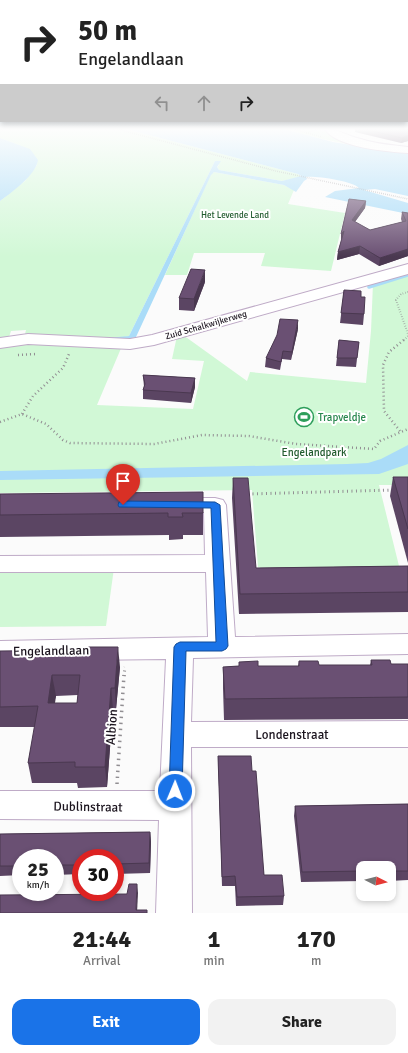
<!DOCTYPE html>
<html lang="en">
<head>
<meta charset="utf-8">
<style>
  :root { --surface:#fff; --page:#f2f2f2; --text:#222; --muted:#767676; --accent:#1a73e8 }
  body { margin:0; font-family:Signika,sans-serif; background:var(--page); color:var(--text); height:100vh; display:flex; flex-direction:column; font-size:15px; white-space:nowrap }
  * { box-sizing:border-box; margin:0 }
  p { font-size:13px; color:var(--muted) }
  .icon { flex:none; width:22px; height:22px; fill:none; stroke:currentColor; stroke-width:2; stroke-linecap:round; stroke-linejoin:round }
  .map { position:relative; height:913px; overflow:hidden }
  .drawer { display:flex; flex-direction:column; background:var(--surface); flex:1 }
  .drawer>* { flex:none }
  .banner { position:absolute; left:0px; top:0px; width:408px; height:122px; box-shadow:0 2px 6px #0003; background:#fff; color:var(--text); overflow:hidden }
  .needle { width:26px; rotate:96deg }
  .tools { position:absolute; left:356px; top:861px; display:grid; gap:8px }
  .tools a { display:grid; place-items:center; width:40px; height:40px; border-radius:8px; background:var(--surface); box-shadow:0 2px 6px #0003; font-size:20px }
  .speed { position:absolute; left:12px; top:849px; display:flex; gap:8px; font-size:20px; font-weight:700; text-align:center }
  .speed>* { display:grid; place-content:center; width:52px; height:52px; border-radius:50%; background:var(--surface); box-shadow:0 2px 6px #0003; line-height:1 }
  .speed small { font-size:10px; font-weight:400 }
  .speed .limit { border:6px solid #d22; background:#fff; color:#111 }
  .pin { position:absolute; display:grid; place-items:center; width:34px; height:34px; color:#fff; margin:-41px -17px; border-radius:50% 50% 50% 0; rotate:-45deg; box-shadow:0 0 4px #0007 }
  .pin .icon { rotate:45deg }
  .me { position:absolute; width:44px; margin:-22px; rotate:1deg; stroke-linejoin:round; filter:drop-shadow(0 0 3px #0008) }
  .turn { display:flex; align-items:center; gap:14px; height:84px; padding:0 12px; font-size:18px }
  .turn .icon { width:52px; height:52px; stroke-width:2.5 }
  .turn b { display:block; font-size:28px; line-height:34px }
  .lanes { display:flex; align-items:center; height:38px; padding:0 12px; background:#0003; justify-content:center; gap:20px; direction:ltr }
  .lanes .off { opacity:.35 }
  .eta { display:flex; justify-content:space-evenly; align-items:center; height:68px; text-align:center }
  .eta b { font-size:24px; font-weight:800; line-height:28px }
  .button { display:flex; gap:8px; margin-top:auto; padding:8px 12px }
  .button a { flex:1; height:46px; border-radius:12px; background:var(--accent); color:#fff; font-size:16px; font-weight:800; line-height:46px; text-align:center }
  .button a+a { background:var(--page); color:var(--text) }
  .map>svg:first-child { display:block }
  .green { fill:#d1f8d6 }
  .water { fill:#aadcf8 }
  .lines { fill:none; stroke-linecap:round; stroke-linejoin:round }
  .stream { stroke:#aadcf8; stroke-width:3.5 }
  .minor-casing { stroke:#bfabc7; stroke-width:2 }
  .path-far4 { stroke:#918e92; stroke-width:1.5; stroke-dasharray:0.5 1.5; stroke-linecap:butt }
  .path-far3 { stroke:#918e92; stroke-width:2; stroke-dasharray:0.5 2; stroke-linecap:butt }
  .path-far2 { stroke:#918e92; stroke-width:2.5; stroke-dasharray:1 3; stroke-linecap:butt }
  .path-far1 { stroke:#918e92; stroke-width:3; stroke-dasharray:1 3.5; stroke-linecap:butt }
  .path { stroke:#918e92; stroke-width:3.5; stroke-dasharray:1.5 4.5; stroke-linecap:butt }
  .minor { fill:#fff; fill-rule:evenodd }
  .wall { fill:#5b4563; fill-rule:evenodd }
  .shaded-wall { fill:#4a3850 }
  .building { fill:#6a5073; stroke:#4a3850; fill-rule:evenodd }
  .route { fill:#1a73e8; stroke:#114b97 }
  .labels { text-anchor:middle; stroke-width:4; stroke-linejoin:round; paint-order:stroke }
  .far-park-label { font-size:9px; fill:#215b2e; stroke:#fff }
  .far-street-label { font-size:9px; fill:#1b141e; stroke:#fff }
  .leisure-label { font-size:11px; fill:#27864d; stroke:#fff; text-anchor:start }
  .park-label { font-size:11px; fill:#215b2e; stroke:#fff }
  .near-street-label { font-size:13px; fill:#1b141e; stroke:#fff }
</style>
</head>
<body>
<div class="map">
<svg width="408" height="913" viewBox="0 0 408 913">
  <rect width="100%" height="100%" fill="#fbfbfb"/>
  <g class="green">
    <path d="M0 129H126L298 174 301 177 282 181 219 170 217 167 219 165 215 161 129 336 121 338 25 334 26 330 11 331 9 337 0 338V201L25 181 37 165 19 145 0 138Z"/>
    <path d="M284 129H320L361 144 357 146 318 138Z"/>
    <path d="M214 172 284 185 294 190 288 204 345 213 331 271 261 266 265 253H194L187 275H165L211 174Z"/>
    <path d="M408 272V485H379L400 570 261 571 260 567H258L252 490 0 493V345L25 341 78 347 84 343 122 346 97 405 193 409 204 361 172 359 177 336 183 335 247 381 250 372 366 383 371 331 373 283Z"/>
    <path d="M114 568 106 626 0 627V569Z"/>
  </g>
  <g class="water">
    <path d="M126 129H284L333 142 408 154V196L375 189 364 190 408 203V214L325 197 335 191 359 188C352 181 317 176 306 177L307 179 304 181 296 192 284 185 214 172 211 175 136 337 124 340 96 339 129 336 215 161H221L217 167 219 170 282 181 301 176 298 174Z"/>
    <path d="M0 138 30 149 38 160C36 175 12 192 0 201Z"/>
    <path d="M408 445V464L379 474 0 480V471L347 464 368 463 381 459Z"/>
  </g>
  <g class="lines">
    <path class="stream" d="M369 287 408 275"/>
    <defs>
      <g id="minor">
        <path d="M325 129C339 129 347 136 361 139 376 144 392 145 408 147V153C388 152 335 147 325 129Z"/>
        <path d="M408 264V274L154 345 130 349 28 344 0 348V338L28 334 130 339 152 335Z"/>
        <path d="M174 498H215L223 500 226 505 235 637 408 634V654L193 658 191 722 408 721V747H191L192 913H156L159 820 0 819V791H160L166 659 0 661V641L208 637 206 572H0V556L205 555 204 512H174L166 510 163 505 166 500Z"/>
      </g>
    </defs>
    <use href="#minor" class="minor-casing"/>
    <g class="path-far4">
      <path d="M117 129 276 171 408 199"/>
      <path d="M293 129 322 137"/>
      <path d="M306 133 319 129"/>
    </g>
    <g class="path-far3">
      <path d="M408 292 401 294 396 300 408 334"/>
      <path d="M404 340 408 336"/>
    </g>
    <g class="path-far2">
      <path d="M18 355 37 354"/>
      <path d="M22 414 33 396 63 368 69 354"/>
      <path d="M0 422 22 414 46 424 63 440 70 443 154 444 202 435 249 436 296 444 374 449 380 441 408 429"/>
      <path d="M400 431 384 411 383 365 389 352 405 339"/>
    </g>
    <g class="path-far1">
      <path d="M248 494 393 490"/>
      <path d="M124 676 125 667"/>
    </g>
    <path class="path" d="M117 784 124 675"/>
    <use href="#minor" class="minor"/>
  </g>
  <g class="wall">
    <path d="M355 129H408V141L401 143 355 132Z"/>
    <path d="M349 199 366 201 365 208 355 222 370 230 402 222 401 219 402 212 408 213V256L379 266 359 254 337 260 338 252 341 241V234Z"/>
    <path d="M205 282 194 311 179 310V298Z"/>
    <path d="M344 290 361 297 364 314 363 325 340 323Z"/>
    <path d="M298 329 291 360 282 359 280 370 265 367 266 358Z"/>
    <path d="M339 340 359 342 356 367 336 366Z"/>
    <path d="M143 375 195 378V387L191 403 143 399V390L144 387Z"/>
    <path d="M393 477H408V563L390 496Z"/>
    <path d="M233 478 256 568 408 566V612L239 614 232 498Z"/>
    <path d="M0 494 203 513V535H183V539L169 540V535L0 537Z"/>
    <path d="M0 651 120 667 116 709H113L107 787 78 788 77 783H32L28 763 35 727H0ZM78 695 77 703H54L56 696Z"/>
    <path d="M371 660 391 664H408V719L224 720 223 688V667L239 666V662L258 666H298L299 661 319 665H370Z"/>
    <path d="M218 756 252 771 264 875 284 896 283 905 236 906 235 886H222Z"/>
    <path d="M408 804V880L389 881V868H363V881L301 882 294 816 295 806Z"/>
    <path d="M150 832 151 842 150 873 115 874V858H81V874L55 875V858H21V875L0 876V834Z"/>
  </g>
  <g class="shaded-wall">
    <path d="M408 135V141L401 143 402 138Z"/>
    <path d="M366 201 365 208 351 227 352 220Z"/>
    <path d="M344 231V238L341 241V234Z"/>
    <path d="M360 246 359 254 337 260 338 252Z"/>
    <path d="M408 249V256L379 266 380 258Z"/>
    <path d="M205 270V282L194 311V299Z"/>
    <path d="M298 320V329L291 360 292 352Z"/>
    <path d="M195 378V387L191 403V393Z"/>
    <path d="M118 647 120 667 116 709 115 688Z"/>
    <path d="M52 675 56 696 52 724 48 703Z"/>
    <path d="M111 688 113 709 107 787 105 767Z"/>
    <path d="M150 832 151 842 150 873 149 863Z"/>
    <path d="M137 884 138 893 137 913 136 910Z"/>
  </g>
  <g class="building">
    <path d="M365 129H408V135L402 138Z"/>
    <path d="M349 199 366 201 352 220 370 230 406 221 402 212 408 213V249L380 258 360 246 338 252 344 231 341 234Z"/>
    <path d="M191 269 205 270 194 299 179 298Z"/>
    <path d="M344 290 361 291V297H365L364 314 341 313Z"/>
    <path d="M280 319 298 320 292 352 283 351 281 362 266 358 277 335Z"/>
    <path d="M339 340 359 342 357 358H337Z"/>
    <path d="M143 375 195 378 191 393 143 390 145 384Z"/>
    <path d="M393 477H408V529Z"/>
    <path d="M233 478H248L256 568 408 566V592L240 594Z"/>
    <path d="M203 492V513H182L183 517H168V513L0 515V494Z"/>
    <path d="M88 647H118L115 688H111L105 767H75V762L28 763 38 706 0 707V651L88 650ZM52 675H80L77 703H48Z"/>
    <path d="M371 660H390L391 664H408V697L225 699 223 667 239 666V662L258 661V666H299V661H318L319 665H372Z"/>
    <path d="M218 756H251L252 771H256L264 875H282L284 896 237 897 235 876 222 877Z"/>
    <path d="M408 804V871H389V868H363V871L302 872 295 806Z"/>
    <path d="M150 832 149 863 115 864V858H81V865H55V858H21V866H0V834Z"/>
    <path d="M129 884H137L136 910H147V913H0V895L127 894Z"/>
  </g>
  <linearGradient id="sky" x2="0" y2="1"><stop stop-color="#8fc4ee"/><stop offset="0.5" stop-color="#fdfdfd"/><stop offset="1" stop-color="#fdfdfd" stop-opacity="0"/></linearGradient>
  <rect width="408" height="257" fill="url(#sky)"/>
  <path class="route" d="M123 501 215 502 220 505 228 646 226 649 222 651H186L182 791 180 796 175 798 171 796 169 791 174 647 176 644 180 642H216L211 508 119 507 118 505 119 502Z"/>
  <defs>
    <symbol id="stadium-ring" viewBox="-11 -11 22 22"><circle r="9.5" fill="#fff" stroke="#2e9e5b" stroke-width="1.5"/><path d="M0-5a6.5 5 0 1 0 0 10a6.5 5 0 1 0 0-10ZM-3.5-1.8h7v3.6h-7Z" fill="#2e9e5b"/></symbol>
  </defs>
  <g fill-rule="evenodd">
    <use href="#stadium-ring" x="293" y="406" width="22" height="22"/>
  </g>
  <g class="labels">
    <g class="far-park-label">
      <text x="235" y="218">Het Levende Land</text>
    </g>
    <g class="far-street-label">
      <text transform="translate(206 325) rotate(-16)" y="3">Zuid Schalkwijkerweg</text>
    </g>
    <g class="leisure-label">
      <text x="318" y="421">Trapveldje</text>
    </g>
    <g class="park-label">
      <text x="314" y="456">Engelandpark</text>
    </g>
    <g class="near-street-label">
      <text transform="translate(51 650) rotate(-1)" y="5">Engelandlaan</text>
      <text transform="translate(111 727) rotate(-86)" y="5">Albion</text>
      <text x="292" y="739">Londenstraat</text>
      <text transform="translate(88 806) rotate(1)" y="5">Dublinstraat</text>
    </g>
  </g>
</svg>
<div class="tools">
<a><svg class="needle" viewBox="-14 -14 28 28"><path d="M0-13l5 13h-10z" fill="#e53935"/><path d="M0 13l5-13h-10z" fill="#767676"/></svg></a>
</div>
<div class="speed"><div>25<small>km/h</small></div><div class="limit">30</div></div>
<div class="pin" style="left:123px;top:505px;background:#d93025"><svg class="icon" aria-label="arrive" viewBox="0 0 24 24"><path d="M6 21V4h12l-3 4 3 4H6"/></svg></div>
<svg class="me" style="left:175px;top:791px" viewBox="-20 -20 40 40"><circle r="17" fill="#1a73e8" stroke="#fff" stroke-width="3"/><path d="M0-11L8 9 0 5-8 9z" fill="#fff"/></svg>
<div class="banner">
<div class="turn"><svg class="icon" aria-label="right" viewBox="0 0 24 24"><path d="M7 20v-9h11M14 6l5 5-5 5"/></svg><div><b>50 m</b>Engelandlaan</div></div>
<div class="lanes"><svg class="icon off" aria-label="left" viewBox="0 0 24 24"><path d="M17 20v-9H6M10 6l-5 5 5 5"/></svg><svg class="icon off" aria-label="ahead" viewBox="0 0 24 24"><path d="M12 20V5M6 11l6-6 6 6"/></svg><svg class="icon" aria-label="right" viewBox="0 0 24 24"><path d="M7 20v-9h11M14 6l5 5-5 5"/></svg></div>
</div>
</div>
<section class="drawer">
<div class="eta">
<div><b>21:44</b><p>Arrival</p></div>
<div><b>1</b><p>min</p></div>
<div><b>170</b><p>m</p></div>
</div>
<div class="button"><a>Exit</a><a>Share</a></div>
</section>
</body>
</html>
